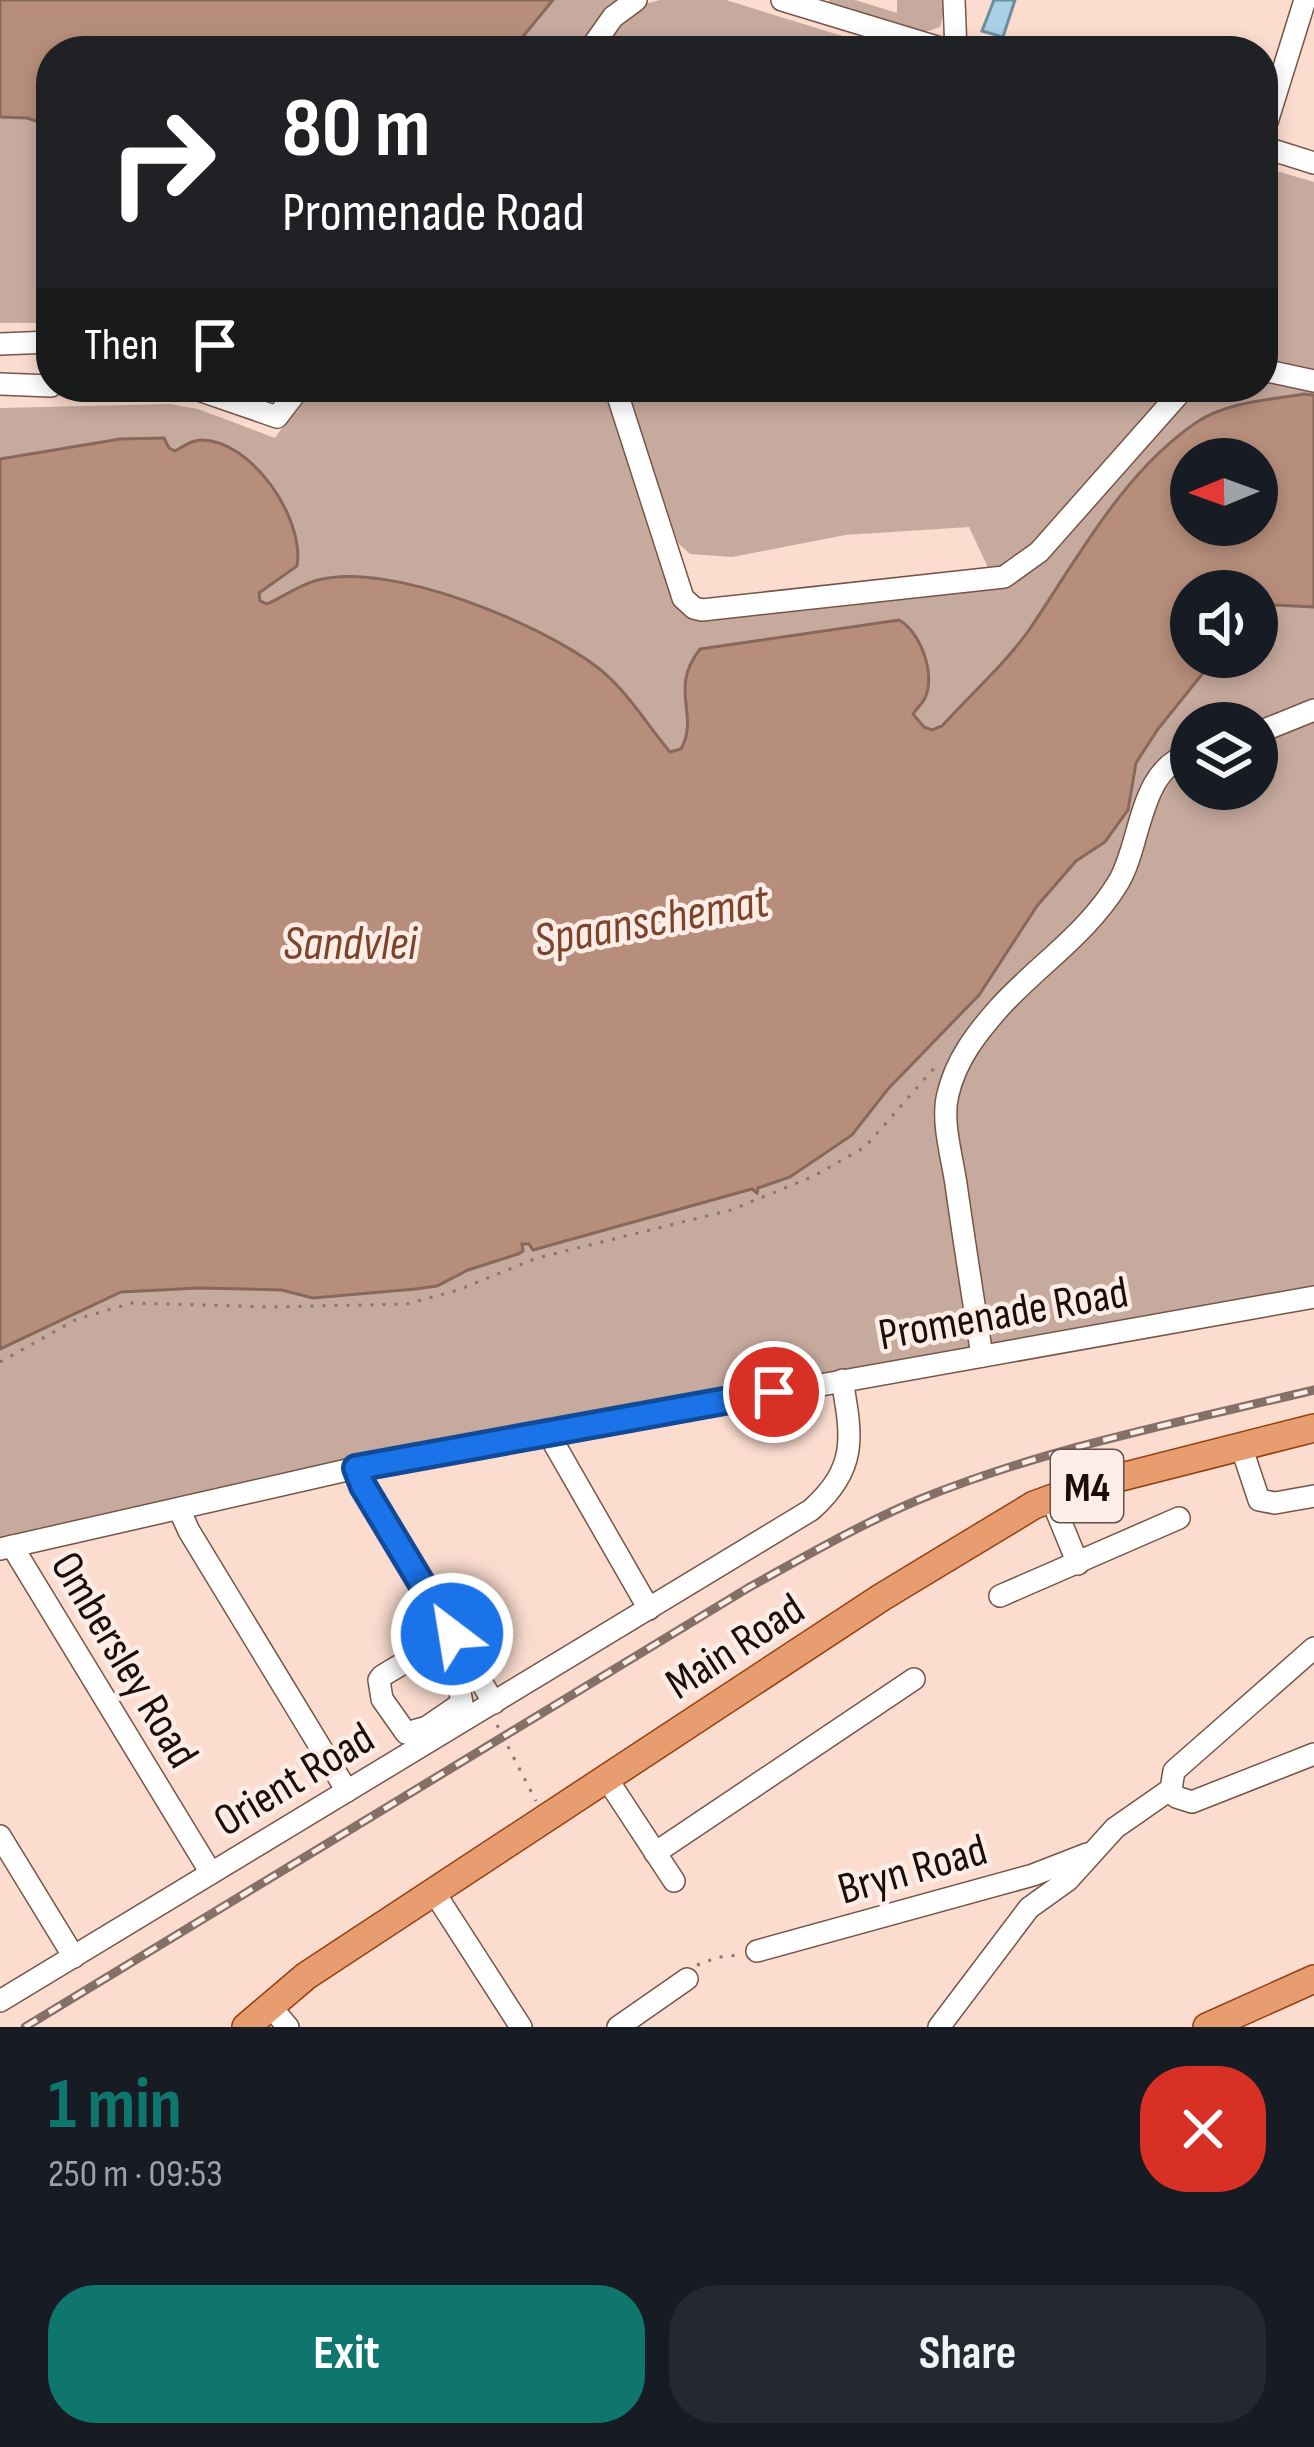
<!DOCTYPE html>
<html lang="en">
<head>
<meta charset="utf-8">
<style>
  :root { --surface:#171b24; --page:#242831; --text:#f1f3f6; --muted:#9ea1a6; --accent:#0f766e }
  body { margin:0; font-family:"Sofia Sans Condensed",sans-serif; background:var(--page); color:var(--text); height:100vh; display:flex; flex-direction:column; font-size:45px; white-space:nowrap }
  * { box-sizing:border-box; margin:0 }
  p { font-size:39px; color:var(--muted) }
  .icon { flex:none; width:66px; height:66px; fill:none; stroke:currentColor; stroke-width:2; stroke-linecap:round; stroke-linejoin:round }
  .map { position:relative; height:2027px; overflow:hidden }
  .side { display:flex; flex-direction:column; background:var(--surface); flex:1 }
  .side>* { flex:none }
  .top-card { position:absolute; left:36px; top:36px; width:1242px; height:366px; border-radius:48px; box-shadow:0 6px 18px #0003; background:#202124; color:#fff; overflow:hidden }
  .needle { width:78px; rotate:269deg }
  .controls { position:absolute; left:1170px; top:438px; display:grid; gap:24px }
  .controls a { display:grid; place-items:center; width:108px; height:108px; border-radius:50%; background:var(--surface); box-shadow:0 6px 18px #0003; font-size:60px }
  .pin { position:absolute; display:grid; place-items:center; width:102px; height:102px; color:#fff; margin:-51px; border:6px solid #fff; border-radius:50%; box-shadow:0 3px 12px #0007 }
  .me { position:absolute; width:132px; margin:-66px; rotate:329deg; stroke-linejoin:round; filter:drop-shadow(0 0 9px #0008) }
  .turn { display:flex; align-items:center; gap:42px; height:252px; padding:0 48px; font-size:54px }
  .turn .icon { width:156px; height:156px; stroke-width:2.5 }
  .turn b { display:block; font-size:84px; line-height:102px }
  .then { display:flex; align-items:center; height:114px; padding:0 48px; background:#0003; gap:24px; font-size:45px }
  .round { display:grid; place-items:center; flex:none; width:126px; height:126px; border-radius:48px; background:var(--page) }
  .summary { display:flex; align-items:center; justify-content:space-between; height:204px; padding:0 48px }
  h1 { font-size:72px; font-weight:700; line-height:90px; color:var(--accent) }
  .button { display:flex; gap:24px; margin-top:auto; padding:24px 48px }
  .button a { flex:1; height:138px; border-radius:48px; background:var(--accent); color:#fff; font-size:48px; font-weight:700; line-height:138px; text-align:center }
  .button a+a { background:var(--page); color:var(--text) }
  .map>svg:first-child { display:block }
  .green { fill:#c7aa9e; fill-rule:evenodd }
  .water { fill:#b78e7c; stroke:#88685a; stroke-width:3; fill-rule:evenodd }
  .building { fill:#abcfe5; stroke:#6c8ea2; stroke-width:3 }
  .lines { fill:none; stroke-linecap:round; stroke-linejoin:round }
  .minor-casing { stroke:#765547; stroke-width:24 }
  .major-casing { stroke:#964010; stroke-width:30 }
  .path { stroke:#8a746b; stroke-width:3; stroke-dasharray:3 9; stroke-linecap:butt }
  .minor { stroke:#fff; stroke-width:21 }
  .major { stroke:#e89d71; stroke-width:27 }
  .rail-casing { stroke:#857067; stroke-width:9 }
  .rail { stroke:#fdede6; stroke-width:4.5; stroke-dasharray:14; stroke-linecap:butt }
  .route-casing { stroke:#114b97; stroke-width:30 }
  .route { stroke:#1a73e8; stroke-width:21 }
  .labels { text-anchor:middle; stroke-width:9; stroke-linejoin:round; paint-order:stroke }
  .shield { fill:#fdede6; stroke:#5f514b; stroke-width:3 }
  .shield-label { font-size:42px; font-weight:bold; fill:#1b0e09 }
  .street-label { font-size:45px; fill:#1b0e09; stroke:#fdede6 }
  .water-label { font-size:48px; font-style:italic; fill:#7c442b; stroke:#fdede6 }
</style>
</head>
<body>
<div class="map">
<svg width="1314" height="2027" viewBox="0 0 1314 2027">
  <rect width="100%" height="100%" fill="#fbdccf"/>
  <g class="green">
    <path d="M0 0H618L608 6 579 51H51V323H0Z"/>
    <path d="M660 0H726L891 51H596C611 23 628 7 660 0Z"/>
    <path d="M829 0H855L897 13V0H947L940 27 922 33 829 5Z"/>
    <path d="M1263 167 1314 182V372L1263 362Z"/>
    <path d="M1263 372 1314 385V1297L842 1380 0 1549V408L170 404 198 409 275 438 311 387H613L680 604 997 581 1187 387H1263ZM1191 459H1257V525H1191ZM1191 591H1257V657H1191ZM1191 723H1257V789H1191Z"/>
    <path d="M626 387H1170L1019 558 990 572 969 527 845 535 732 557 690 554 678 543Z"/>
  </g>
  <g class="water">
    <path d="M0 0H553L511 51H51V126L27 118 0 117Z"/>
    <path d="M1304 394 1314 395V607L1275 605 1257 609V591H1191V657H1216L1158 729 1136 763 1128 810 1105 842 1076 861 1037 906 979 995 888 1089 852 1135 790 1177 758 1188 757 1193 752 1189 533 1250 529 1244H522L523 1251 518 1254 468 1270 437 1286 415 1289 313 1298 282 1290 199 1288 121 1292 0 1349V459L120 439 164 438 169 448 175 451C184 446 192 440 201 440 252 440 305 519 297 566L259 593 260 601 267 604C283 597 301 584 318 580 390 561 539 623 597 667 627 690 647 725 670 752L681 749C700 714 668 690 700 649L899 620C921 632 936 675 925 698 922 704 917 708 913 714L924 727 932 730 942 726C970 695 1005 664 1029 630 1078 558 1123 472 1197 422 1227 402 1269 400 1304 394ZM1191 459H1257V525H1191Z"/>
  </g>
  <path class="building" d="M994 0H1015L1003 37 982 31Z"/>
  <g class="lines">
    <defs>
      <g id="minor">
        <path d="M782 0 950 51"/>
        <path d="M954 0 956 51"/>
        <path d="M589 51 613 17 636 0"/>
        <path d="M1263 135 1305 0"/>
        <path d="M1263 147 1314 163"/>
        <path d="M0 344 51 342"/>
        <path d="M1263 370 1314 381"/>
        <path d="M0 384 51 386"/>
        <path d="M190 387 277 417 300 387"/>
        <path d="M615 387 683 598 694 608 702 610 1004 577 1039 552 1185 387"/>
        <path d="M1257 733 1314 710"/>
        <path d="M982 1356C973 1298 964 1241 956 1184 952 1156 941 1121 948 1094 956 1060 976 1034 999 1008 1038 965 1087 934 1118 883 1142 844 1138 768 1191 754"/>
        <path d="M548 1433 649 1609"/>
        <path d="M1241 1446 1259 1500 1275 1503 1314 1496"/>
        <path d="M356 1468 363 1486 494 1703"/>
        <path d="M1051 1498 1078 1564"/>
        <path d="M179 1509 189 1531 347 1791"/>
        <path d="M12 1546 211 1873"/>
        <path d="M0 1549 356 1468 1314 1297"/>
        <path d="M1000 1596 1179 1518"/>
        <path d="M436 1644 458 1682 462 1703 427 1727 406 1733 382 1699 379 1680 382 1676 452 1634"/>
        <path d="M607 1779 674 1881"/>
        <path d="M1171 1789 1176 1797 1192 1802 1314 1754"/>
        <path d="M0 1836 74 1957"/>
        <path d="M655 1853 914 1679"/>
        <path d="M434 1892 521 2027"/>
        <path d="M757 1951 1033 1875 1087 1854"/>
        <path d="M0 2001 811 1510C858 1468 852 1437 842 1380"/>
        <path d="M270 2006 288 2027"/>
        <path d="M618 2027 687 1979"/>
        <path d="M939 2027 1029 1908 1068 1880 1115 1828 1171 1789 1174 1771 1314 1648"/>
      </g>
      <g id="major">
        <path d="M246 2027 306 1976 882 1597 1034 1505 1086 1486 1314 1428"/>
        <path d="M1207 2027 1314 1979"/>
      </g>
    </defs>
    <use href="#minor" class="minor-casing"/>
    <use href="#major" class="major-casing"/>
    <g class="path">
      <path d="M0 1362 77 1319 132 1303 271 1307 407 1304 458 1290 537 1258 731 1210 814 1176 865 1147 935 1067"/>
      <path d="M497 1725 536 1801"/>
      <path d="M697 1965 719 1957 740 1955"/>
    </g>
    <use href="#minor" class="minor"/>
    <use href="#major" class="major"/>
    <defs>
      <path id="rail" d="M25 2027 748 1588C804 1557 859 1525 918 1500 1045 1448 1181 1422 1314 1390"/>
    </defs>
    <use href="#rail" class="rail-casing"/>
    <use href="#rail" class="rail"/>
  </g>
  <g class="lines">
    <defs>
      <path id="route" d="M452 1634 363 1486 356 1468 774 1392"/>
    </defs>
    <use href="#route" class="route-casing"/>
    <use href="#route" class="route"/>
  </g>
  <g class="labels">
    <rect class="shield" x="1051" y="1450" width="72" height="72" rx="9"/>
    <g class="shield-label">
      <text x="1087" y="1501">M4</text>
    </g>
    <g class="street-label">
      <text transform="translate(1003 1312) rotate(-10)" y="16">Promenade Road</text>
      <text transform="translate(734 1645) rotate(-33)" y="16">Main Road</text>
      <text transform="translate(126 1659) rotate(59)" y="16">Ombersley Road</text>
      <text transform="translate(293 1778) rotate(-31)" y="16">Orient Road</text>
      <text transform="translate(912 1868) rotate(-16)" y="16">Bryn Road</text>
    </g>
    <g class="water-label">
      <text transform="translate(651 919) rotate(-10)" y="17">Spaanschemat</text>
      <text x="350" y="959">Sandvlei</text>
    </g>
  </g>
</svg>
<div class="controls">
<a><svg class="needle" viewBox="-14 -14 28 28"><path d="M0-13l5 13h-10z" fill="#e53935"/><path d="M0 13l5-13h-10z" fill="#9ea1a6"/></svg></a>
<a><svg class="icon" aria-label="sound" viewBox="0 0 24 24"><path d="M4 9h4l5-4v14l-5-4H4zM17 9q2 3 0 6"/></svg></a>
<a><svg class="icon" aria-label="layers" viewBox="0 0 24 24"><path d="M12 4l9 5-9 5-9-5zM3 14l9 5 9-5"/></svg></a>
</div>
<div class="pin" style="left:774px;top:1392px;background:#d93025"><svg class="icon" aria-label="arrive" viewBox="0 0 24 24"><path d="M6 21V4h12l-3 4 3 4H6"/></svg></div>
<svg class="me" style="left:452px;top:1634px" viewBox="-20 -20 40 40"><circle r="17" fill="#1a73e8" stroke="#fff" stroke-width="3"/><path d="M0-11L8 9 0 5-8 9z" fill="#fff"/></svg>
<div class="top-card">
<div class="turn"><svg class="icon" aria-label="right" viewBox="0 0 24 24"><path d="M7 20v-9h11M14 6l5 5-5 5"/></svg><div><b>80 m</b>Promenade Road</div></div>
<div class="then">Then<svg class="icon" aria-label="arrive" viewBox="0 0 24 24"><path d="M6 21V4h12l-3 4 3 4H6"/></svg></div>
</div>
</div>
<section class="side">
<div class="summary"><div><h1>1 min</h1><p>250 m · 09:53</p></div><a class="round" style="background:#d93025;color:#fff"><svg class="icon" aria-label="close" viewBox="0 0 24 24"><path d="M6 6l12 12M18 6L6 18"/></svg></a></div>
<div class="button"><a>Exit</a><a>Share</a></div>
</section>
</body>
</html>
